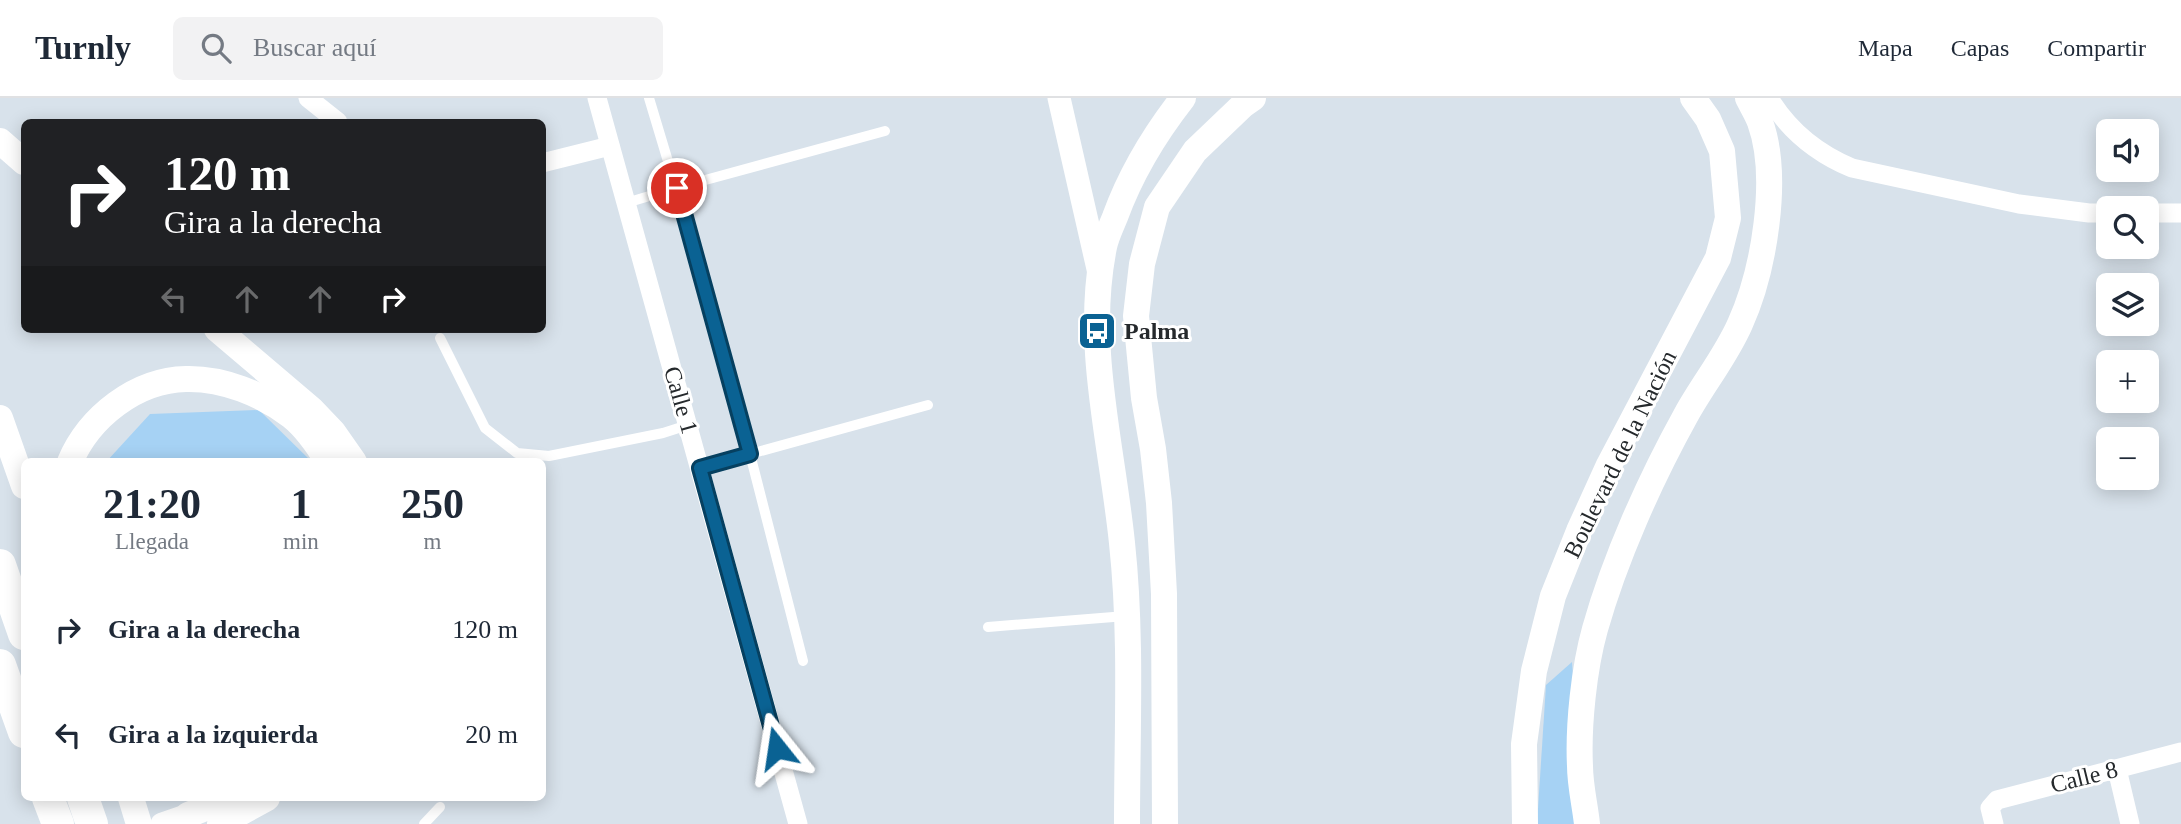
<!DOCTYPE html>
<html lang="es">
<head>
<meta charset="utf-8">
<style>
  :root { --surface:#fff; --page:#f2f2f3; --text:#1f2937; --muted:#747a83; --line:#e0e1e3 }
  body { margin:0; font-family:Georgia,serif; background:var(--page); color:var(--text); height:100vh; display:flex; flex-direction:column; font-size:26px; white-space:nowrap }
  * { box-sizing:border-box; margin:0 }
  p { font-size:23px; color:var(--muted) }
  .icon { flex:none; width:38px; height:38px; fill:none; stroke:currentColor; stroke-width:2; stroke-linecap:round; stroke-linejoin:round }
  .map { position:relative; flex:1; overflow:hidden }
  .panel { position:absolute; left:21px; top:360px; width:525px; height:343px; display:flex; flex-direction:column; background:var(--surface); border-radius:10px; box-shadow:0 4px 18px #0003 }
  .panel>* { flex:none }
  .guide { position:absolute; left:21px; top:21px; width:525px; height:214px; border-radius:10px; box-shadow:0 4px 18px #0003; background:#202124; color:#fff; overflow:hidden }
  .buttons { position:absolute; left:2096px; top:21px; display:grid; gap:14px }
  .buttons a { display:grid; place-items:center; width:63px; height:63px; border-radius:10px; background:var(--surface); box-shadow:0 4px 18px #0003; font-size:35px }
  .pin { position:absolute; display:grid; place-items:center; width:60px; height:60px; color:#fff; margin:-30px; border:4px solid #fff; border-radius:50%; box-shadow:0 2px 7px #0007 }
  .me { position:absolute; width:77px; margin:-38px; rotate:345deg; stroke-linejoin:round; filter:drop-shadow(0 0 5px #0008) }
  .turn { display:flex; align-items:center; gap:24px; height:147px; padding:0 28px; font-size:32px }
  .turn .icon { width:91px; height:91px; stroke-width:2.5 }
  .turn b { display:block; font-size:49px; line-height:60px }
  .lanes { display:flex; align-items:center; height:66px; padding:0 28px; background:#0003; justify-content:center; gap:35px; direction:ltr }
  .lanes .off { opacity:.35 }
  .eta { display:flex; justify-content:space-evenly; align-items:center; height:119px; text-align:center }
  .eta b { font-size:42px; font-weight:700; line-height:49px }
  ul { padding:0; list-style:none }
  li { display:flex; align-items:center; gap:21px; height:105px; padding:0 28px }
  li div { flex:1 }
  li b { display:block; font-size:26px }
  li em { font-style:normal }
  header { display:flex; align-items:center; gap:42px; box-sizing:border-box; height:98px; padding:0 35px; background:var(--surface); border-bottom:2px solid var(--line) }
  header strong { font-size:33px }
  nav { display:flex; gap:38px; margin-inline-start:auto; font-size:24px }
  .search { width:490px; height:63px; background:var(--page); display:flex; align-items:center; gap:18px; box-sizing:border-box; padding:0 24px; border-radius:10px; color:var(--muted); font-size:26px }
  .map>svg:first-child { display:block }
  .park { fill:#a6d2f4 }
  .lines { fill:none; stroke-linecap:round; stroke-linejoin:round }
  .service { stroke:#fff; stroke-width:10 }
  .minor { stroke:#fff; stroke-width:19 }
  .tertiary { stroke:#fff; stroke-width:23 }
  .secondary { stroke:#fff; stroke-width:26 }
  .trunk { stroke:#fff; stroke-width:32 }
  .route-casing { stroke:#064060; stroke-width:18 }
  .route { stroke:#0a6293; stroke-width:12 }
  .labels { text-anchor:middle; stroke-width:6; stroke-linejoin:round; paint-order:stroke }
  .poi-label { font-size:24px; font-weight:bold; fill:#25292c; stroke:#fff; text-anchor:start }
  .street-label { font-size:24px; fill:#25292c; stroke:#fff }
</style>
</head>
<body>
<header>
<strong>Turnly</strong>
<div class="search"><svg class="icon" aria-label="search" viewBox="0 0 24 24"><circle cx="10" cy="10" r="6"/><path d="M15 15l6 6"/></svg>Buscar aquí</div>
<nav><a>Mapa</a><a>Capas</a><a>Compartir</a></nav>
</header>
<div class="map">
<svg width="2181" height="726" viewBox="0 0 2181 726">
  <rect width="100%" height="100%" fill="#d8e2eb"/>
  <g class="park">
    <path d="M259 312 312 364H106L150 316Z"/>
    <path d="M1572 564 1583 726H1537L1546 587Z"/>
  </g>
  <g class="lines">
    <g class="service">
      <path d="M649 0 676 90 885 33"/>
      <path d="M626 105 676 90 750 356 700 370"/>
      <path d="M440 240 485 330 517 355 549 358 663 335 688 327"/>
      <path d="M988 529 1126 518"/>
      <path d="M803 563 750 356 928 307"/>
      <path d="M424 726 440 709"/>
    </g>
    <g class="minor">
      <path d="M308 0 338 24"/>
      <path d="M597 0 798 726"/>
      <path d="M1769 0C1789 33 1816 55 1852 70L2019 106 2089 115H2109"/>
      <path d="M542 65 610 48"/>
      <path d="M2147 115H2181"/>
      <path d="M2117 671 2130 726"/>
      <path d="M1994 726 1990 710 1997 702 2181 654"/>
    </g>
    <g class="tertiary">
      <path d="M1059 0 1098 171"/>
      <path d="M162 726 188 717"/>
    </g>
    <g class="secondary">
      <path d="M0 43 24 64"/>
      <path d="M217 231 312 312 333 334 354 364"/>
      <path d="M0 320 24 388"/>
      <path d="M70 364C89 319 136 282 186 281 223 280 262 296 291 318 305 329 319 349 328 364"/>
      <path d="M131 700 139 726"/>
      <path d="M188 717 230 700"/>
      <path d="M220 726 267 700"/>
      <path d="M1127 726C1127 633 1132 538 1122 445 1112 346 1084 248 1104 149 1106 139 1111 129 1115 119 1131 75 1154 37 1183 0"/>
      <path d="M1165 726 1164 496 1159 405 1153 351 1144 300 1136 218 1142 166 1157 109 1195 53 1243 7 1253 0"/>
      <path d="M1525 726 1524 646 1534 573 1553 498 1579 433 1609 367 1718 160 1728 120 1722 53 1708 21 1693 0"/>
      <path d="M1587 726C1585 707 1580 687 1580 668 1578 628 1584 570 1595 531 1615 460 1650 382 1686 317 1703 286 1726 258 1740 226 1764 173 1780 79 1760 24 1757 16 1752 8 1748 0"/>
    </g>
    <g class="trunk">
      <path d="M0 467 24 536"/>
      <path d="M0 567 24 634"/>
      <path d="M48 700 58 726"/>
      <path d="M83 700 92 726"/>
    </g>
  </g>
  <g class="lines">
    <defs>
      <path id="route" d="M677 90 750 356 700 370 777 650"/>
    </defs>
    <use href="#route" class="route-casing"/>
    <use href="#route" class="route"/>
  </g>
  <defs>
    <symbol id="bus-square" viewBox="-11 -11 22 22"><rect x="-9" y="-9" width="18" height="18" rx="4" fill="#0a6293" stroke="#fff"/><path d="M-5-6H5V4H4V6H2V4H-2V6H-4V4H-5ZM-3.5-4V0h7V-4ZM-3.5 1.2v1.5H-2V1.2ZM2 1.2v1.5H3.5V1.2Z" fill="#fff"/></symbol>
  </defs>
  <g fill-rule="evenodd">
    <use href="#bus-square" x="1075" y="211" width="44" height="44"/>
  </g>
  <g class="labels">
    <g class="poi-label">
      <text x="1124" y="241">Palma</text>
    </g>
    <g class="street-label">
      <text transform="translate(681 302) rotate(74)" y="8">Calle 1</text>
      <text transform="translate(1620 356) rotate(-64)" y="8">Boulevard de la Nación</text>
      <text transform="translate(2084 679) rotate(-14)" y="8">Calle 8</text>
    </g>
  </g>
</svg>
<div class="buttons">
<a><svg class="icon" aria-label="sound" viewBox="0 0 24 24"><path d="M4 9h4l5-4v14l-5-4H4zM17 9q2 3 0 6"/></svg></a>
<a><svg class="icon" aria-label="search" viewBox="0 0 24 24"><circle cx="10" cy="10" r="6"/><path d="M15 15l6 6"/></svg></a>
<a><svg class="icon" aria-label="layers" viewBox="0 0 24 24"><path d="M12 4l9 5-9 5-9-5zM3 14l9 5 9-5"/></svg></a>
<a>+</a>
<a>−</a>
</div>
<div class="pin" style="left:677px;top:90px;background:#d93025"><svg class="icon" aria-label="arrive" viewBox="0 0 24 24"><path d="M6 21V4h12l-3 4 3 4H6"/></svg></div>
<svg class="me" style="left:777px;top:650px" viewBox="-20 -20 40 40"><path d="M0-17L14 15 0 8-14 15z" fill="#0a6293" stroke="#fff" stroke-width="4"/></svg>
<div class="guide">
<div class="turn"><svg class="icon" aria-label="right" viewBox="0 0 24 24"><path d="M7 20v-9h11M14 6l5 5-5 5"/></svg><div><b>120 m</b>Gira a la derecha</div></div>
<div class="lanes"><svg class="icon off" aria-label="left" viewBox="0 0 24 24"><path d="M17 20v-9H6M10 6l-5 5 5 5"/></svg><svg class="icon off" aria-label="ahead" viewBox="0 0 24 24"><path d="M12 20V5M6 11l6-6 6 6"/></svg><svg class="icon off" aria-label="ahead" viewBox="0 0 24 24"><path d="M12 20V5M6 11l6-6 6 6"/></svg><svg class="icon" aria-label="right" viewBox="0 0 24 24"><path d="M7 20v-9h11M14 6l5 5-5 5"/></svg></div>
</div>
<section class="panel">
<div class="eta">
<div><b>21:20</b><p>Llegada</p></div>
<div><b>1</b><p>min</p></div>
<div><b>250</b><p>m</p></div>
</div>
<ul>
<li><svg class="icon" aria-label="right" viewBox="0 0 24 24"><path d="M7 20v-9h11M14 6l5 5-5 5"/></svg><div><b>Gira a la derecha</b></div><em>120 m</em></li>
<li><svg class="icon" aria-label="left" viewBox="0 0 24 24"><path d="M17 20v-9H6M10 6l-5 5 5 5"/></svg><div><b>Gira a la izquierda</b></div><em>20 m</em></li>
</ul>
</section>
</div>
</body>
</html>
